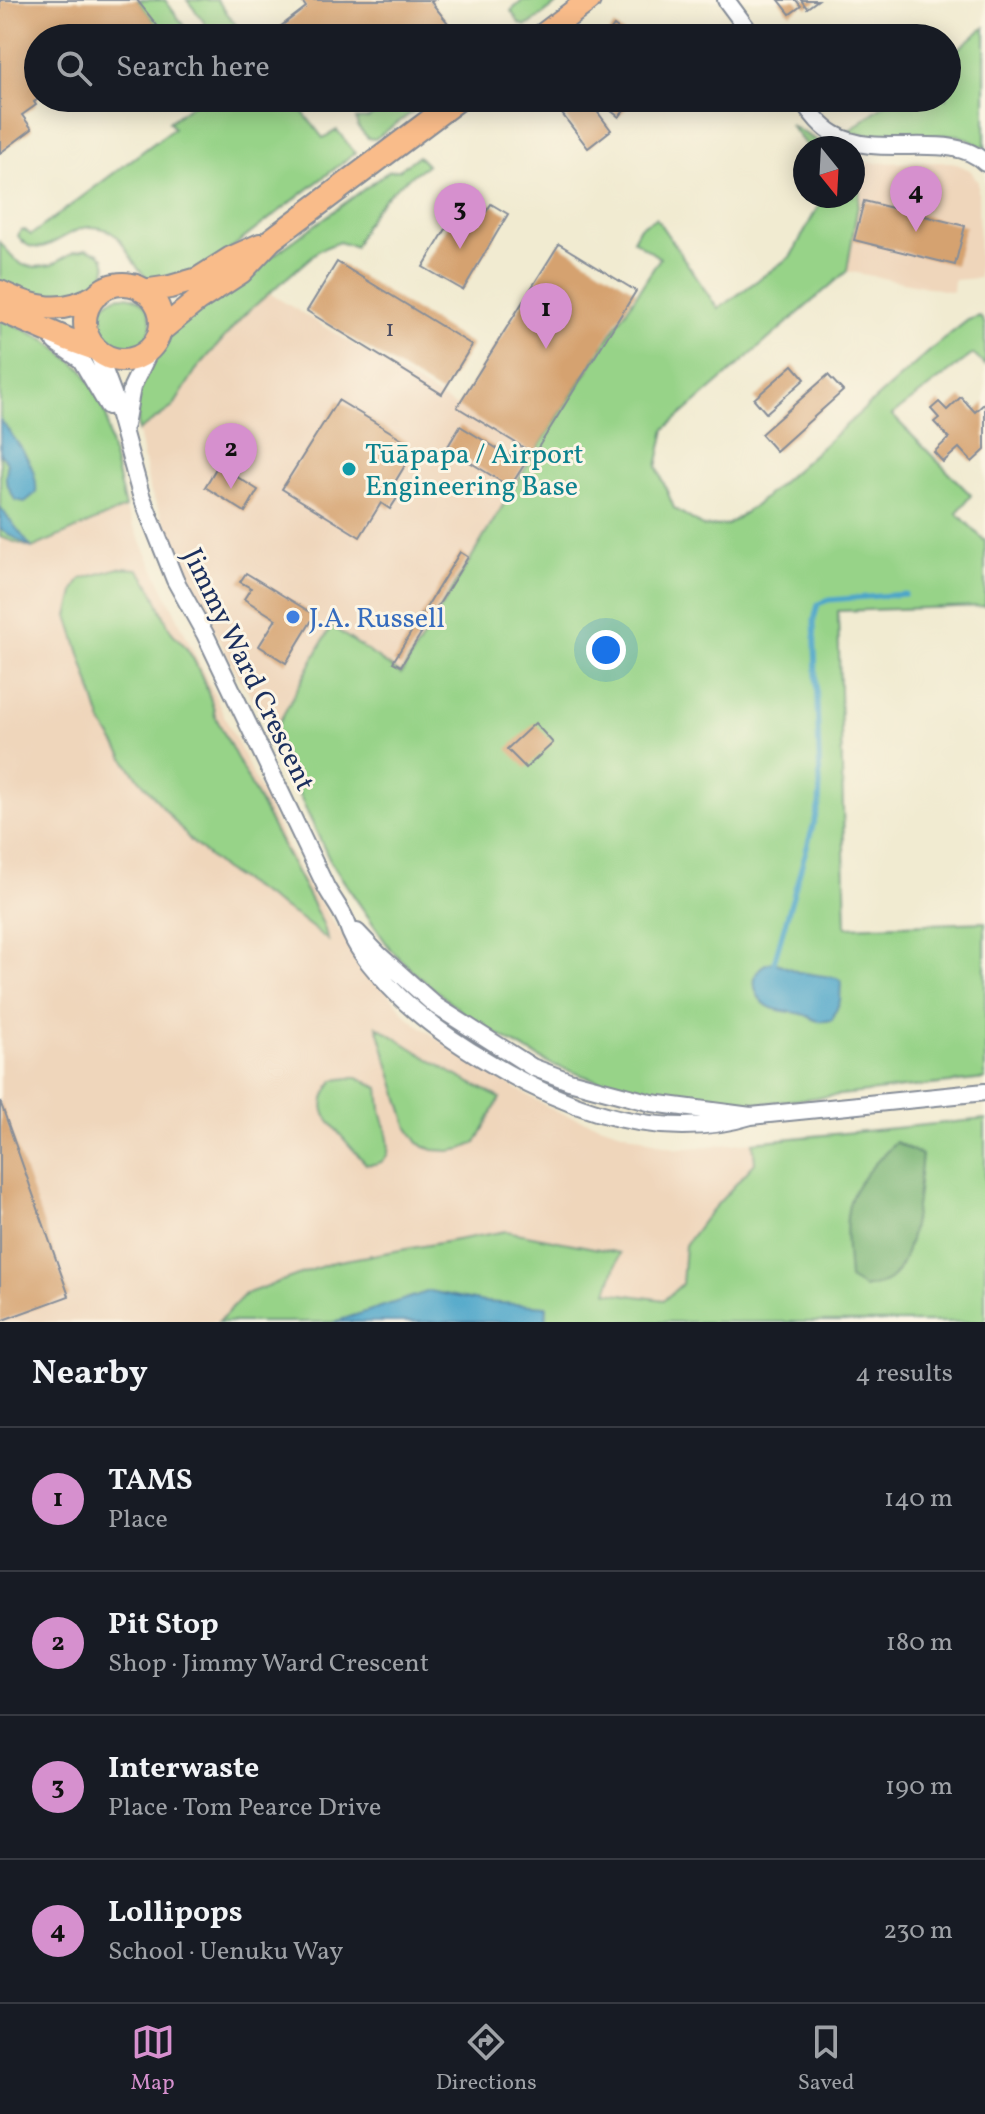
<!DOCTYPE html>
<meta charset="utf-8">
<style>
body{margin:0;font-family:Vollkorn,serif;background:#242831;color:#f1f3f6}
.compass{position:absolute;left:793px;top:136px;width:72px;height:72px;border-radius:50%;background:#171b24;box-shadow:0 4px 20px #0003;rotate:162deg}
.you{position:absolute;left:606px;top:650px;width:28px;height:28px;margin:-20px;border:6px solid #fff;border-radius:50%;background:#1a73e8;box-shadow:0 0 0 12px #1a73e833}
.badge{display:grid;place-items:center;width:52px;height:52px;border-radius:50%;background:#d690ce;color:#111;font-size:26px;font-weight:700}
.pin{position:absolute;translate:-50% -66px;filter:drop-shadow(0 2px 4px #0008)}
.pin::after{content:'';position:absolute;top:42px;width:28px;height:24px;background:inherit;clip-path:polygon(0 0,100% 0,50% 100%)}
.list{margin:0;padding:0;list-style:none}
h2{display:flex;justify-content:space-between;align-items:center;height:104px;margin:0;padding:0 32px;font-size:34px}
h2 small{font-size:26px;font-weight:400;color:#9ea1a6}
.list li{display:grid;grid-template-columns:52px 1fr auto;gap:24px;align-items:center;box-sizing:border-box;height:144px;padding:0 32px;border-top:2px solid #363941}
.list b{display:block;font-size:30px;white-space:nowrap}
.list p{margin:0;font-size:26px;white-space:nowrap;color:#9ea1a6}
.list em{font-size:26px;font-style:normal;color:#9ea1a6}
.icon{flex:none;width:44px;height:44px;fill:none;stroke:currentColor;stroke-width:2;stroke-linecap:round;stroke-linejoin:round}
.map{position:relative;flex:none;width:985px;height:1322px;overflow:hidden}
.search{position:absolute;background:#171b24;box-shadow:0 4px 20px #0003;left:24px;right:24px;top:24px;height:88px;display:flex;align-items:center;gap:20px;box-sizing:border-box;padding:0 28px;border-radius:44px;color:#9ea1a6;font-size:30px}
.sheet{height:680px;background:#171b24}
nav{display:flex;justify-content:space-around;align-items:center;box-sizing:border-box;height:112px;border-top:2px solid #363941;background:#171b24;font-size:22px;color:#9ea1a6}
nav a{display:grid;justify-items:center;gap:4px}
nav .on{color:#d690ce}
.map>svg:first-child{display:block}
</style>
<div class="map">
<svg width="985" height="1322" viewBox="0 0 985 1322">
<rect width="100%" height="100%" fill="#fcf5e5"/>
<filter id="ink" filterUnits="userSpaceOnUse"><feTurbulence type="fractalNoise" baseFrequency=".0125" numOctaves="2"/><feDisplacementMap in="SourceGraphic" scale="16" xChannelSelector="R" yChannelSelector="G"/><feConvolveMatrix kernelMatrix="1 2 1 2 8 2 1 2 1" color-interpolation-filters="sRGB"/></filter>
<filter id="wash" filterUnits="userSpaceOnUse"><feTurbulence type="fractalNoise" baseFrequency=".006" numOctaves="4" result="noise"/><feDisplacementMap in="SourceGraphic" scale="32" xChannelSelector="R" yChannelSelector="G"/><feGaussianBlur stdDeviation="1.8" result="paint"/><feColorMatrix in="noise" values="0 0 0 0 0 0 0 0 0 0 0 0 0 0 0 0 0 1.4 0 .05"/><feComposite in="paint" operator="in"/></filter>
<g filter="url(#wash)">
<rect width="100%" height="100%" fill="#f1ebd1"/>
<path fill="#efd6bb" d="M 952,162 L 970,170 L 978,181 L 979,278 L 954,280 L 953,292 L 847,271 L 860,192 L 855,163 Z
M 269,293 L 534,454 L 401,675 L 331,626 L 274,732 L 237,674 L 198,599 L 149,488 L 138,431 L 173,407 L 196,370 L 244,315 Z
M 125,508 L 300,874 L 350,946 L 410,1019 L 472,1063 L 557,1112 L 677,1149 L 753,1142 L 755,1163 L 685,1245 L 682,1284 L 664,1300 L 607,1292 L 619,1253 L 506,1231 L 334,1262 L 245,1294 L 218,1322 L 0,1322 L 0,537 L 33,548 Z"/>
<path fill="#97d388" stroke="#598173" stroke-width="2" fill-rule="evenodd" d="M 137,0 L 165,0 L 193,38 L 175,38 L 165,25 L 159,28 Z
M 187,0 L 217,0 L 246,38 L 212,38 L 204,22 Z
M 523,0 L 562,0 L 530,24 L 525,26 L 519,23 L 511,11 Z
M 985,27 L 985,148 L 958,135 L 883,136 L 846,133 L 893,98 L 947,98 L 947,58 Z
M 201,98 L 292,98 L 323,138 L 337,130 L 355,153 L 204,269 L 151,280 C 126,266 129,228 92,227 C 65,226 40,267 18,236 L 21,230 L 25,230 L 31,235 L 174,128 L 169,122 Z
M 396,98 L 432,98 L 375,139 L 368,138 L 358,127 L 356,119 L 368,118 Z
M 790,125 L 829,148 L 808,148 Z
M 418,156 L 427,165 C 393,186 369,209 355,247 L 339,242 L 319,250 L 244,315 L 196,370 L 173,407 L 138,431 L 137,395 L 151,362 L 171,330 L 389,171 L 399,170 Z
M 853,162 L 855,163 L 860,192 L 847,271 L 665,429 L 657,467 L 674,508 L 704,527 L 727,525 L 756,505 L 940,342 L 968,320 L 980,316 L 985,325 L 985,365 L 973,354 L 892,415 L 971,495 L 957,513 L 985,541 L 985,606 L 838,611 L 846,927 L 985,922 L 985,1079 L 731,1107 L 629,1092 L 551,1064 L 473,1021 L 416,974 L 391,950 L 330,861 L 296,788 L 274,732 L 331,626 L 401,674 L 534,454 L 660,258 L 633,240 L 640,227 L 656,218 L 718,309 L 791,256 L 824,196 L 853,196 Z
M 0,242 L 11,256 L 23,265 L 36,267 L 51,265 L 74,252 L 86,249 L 99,253 L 104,258 L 106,267 L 104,278 L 93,291 L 50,302 L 0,284 Z
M97 323a27 27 0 1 1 54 0a27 27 0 1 1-54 0Z
M 0,318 L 46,340 L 83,370 L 96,392 L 107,417 L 109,438 L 125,508 L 32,548 L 0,537 Z
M 119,568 L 138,569 C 154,587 160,610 171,631 C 175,637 180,640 184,645 C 196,659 212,698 215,716 L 323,924 L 328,940 L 301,919 L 223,869 L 191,841 L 131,769 L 102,723 L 68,616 L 75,589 L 81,579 Z
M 377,1026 L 453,1074 L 500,1098 L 476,1143 L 462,1149 L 450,1151 L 433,1150 L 418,1143 L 408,1128 Z
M 357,1077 L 379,1088 C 380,1096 380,1106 382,1114 C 387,1132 400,1168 366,1164 C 357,1153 327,1123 324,1111 C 321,1100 327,1089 334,1080 Z
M 985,1119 L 985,1322 L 218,1322 L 245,1294 L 334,1262 L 506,1231 L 620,1253 L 607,1292 L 664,1300 L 682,1284 L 685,1245 L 705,1218 L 755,1163 L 753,1142 ZM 439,1293 L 483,1302 L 537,1306 L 483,1309 Z"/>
<path fill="#79b574" stroke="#4a7269" stroke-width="2" d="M 896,1142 L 922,1155 C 918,1186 915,1263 888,1281 C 882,1285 871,1286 864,1288 L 849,1279 C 848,1256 842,1218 852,1196 C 862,1175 880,1158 896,1142 Z"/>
<path fill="#4ca5c9" stroke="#346a94" stroke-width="2" d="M 0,419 C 15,440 39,466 36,493 L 25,502 L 15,500 C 13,495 7,486 6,480 C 5,467 12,465 0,454 Z
M 0,507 L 32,548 L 0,529 Z
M 774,962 L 798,972 L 837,978 L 841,981 L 840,1001 L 832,1020 C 827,1021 825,1022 819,1021 C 813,1020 808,1015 802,1014 C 791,1011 774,1012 765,1004 C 749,991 751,964 774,962 Z
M 430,1291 L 483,1302 L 547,1306 L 546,1322 L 334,1322 Z"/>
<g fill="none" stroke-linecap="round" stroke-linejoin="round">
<path stroke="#4ca5c9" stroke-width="5" d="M 774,962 L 819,805 L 820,784 L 814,620 L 818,604 L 829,600 L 905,594"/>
</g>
<g id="blocks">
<path fill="#d5a270" d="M 0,0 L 137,0 L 163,33 L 157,38 L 38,38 L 38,99 L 34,102 L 36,105 L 22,115 L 32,129 L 0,153 Z
M 301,0 L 434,0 L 431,2 L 448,23 L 429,38 L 289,38 L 280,27 L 306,7 Z
M 779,0 L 796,0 L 801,6 L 790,14 Z
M 801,0 L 818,0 L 807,8 Z
M 614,26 L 630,38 L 605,38 Z
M 550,98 L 587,98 L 611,130 L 588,148 Z
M 595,98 L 634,98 L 619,117 Z
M 464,199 L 486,212 L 491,204 L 508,214 L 463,290 L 423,267 Z
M 864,201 L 965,226 L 955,265 L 854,240 Z
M 559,244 L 636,291 L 534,454 L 457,407 Z
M 337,262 L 472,345 L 442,394 L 307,311 Z
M 793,365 L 805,379 L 766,413 L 754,399 Z
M 828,375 L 843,391 L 776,451 L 761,434 Z
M 961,397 L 975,412 L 985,403 L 985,450 L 972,462 L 959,448 L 943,462 L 934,452 L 949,438 L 934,422 L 939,418 L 931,409 L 939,402 L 947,410 Z
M 338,400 L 409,443 L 406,448 L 413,452 L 392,487 L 401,492 L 390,509 L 381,503 L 360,537 L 282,489 Z
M 460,426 L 524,465 L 510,487 L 447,448 Z
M 218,465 L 258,490 L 245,512 L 205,487 Z
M 460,552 L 468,557 L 401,666 L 393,662 Z
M 246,573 L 315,615 L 286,663 L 259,646 L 276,619 L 244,599 L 251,588 L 240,582 Z
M 535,723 L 553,743 L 526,768 L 507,749 Z
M 0,1101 L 69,1296 L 0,1321 Z"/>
</g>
</g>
<g filter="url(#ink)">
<use href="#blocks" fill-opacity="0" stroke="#868d98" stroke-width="2"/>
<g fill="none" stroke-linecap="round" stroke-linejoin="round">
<defs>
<path id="minor" d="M 726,0 L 754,38
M 800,98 C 810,111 820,126 834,134 C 877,161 953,129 985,163
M 55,342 L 81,360 L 108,406
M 96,349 L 113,394 L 141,495 L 175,580 L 205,634 L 326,887 C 332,898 340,908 345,919 C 348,924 349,931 352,936 C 360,954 375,970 388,985 C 418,1017 452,1041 490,1063 C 568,1110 660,1144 751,1116
M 125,425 L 132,387 L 151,348
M 357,932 L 379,955 L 436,1006 L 532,1067 L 569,1081 L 652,1103 L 751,1116 L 985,1092"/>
<path id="major" d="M 539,38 L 589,0
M85 322a38 38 0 1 1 76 0a38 38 0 1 1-76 0Z
M 143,291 L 170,287 L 198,279 L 231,258 L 260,245
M 0,292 C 35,309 62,315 97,295
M 0,310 L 67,339 L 95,349
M 160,331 L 198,300 L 241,272 L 271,240 L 460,98"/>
</defs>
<use href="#minor" stroke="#868d98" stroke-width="20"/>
<use href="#major" stroke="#868d98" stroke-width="26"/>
<use href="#minor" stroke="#fff" stroke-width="16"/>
<use href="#major" stroke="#f9bc8a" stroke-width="22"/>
</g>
</g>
<circle fill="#0f9aa8" stroke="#fcf5e5" stroke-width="3" cx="349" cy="469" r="8"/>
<circle fill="#3f7fe0" stroke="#fcf5e5" stroke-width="3" cx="293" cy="617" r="8"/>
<g text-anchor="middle" stroke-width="6" stroke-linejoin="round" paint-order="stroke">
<g font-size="24" fill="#4a4c62">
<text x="390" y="336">1</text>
</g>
<g font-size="28" fill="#0d838f" stroke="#fcf5e5" text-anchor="start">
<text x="365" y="463">Tūāpapa / Airport<tspan x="365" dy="32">Engineering Base</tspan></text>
</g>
<g font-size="28" fill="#366cbe" stroke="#fcf5e5" text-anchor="start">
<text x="309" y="627">J.A. Russell</text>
</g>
<g font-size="28" fill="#1b2f5e" stroke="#fcf5e5">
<text transform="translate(250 669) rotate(64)" y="10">Jimmy Ward Crescent</text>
</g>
</g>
</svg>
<svg class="compass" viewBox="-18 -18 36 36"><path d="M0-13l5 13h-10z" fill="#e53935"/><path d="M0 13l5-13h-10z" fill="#9ea1a6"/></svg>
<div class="you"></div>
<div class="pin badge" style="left:546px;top:349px">1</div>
<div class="pin badge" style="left:231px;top:489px">2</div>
<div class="pin badge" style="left:460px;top:249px">3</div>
<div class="pin badge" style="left:916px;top:232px">4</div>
<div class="search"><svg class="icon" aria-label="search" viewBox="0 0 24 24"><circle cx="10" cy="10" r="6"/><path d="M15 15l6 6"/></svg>Search here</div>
</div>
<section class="sheet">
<h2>Nearby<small>4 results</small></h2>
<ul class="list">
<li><span class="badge">1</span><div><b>TAMS</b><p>Place</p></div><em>140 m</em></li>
<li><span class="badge">2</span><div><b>Pit Stop</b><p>Shop · Jimmy Ward Crescent</p></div><em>180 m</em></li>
<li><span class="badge">3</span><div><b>Interwaste</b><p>Place · Tom Pearce Drive</p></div><em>190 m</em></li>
<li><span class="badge">4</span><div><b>Lollipops</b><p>School · Uenuku Way</p></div><em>230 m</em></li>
</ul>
</section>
<nav>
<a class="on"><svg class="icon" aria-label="map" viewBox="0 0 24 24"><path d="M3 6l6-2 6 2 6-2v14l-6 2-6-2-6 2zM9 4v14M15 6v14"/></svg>Map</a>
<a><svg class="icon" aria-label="directions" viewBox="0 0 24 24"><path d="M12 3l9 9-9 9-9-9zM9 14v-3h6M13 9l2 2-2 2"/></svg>Directions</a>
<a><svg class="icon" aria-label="saved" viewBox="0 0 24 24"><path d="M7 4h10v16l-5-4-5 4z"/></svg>Saved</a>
</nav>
